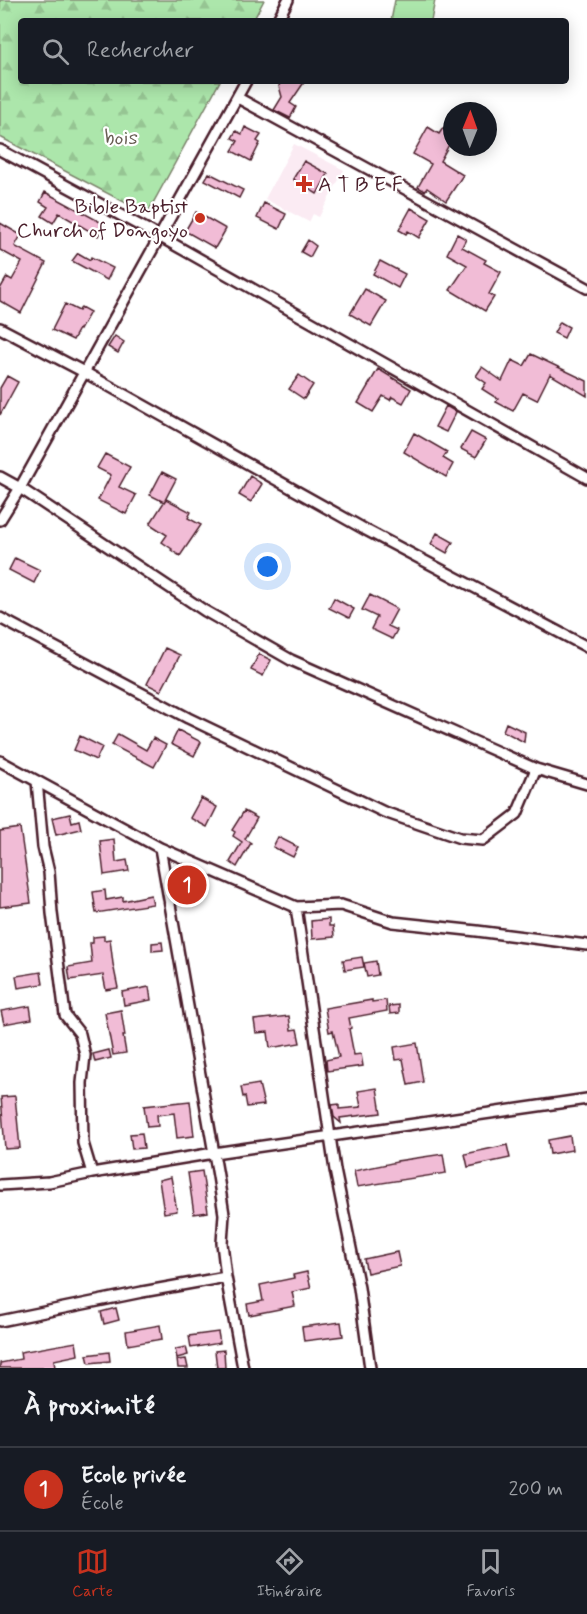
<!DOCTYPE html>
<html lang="fr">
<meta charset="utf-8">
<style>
body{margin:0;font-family:Mynerve,sans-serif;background:#20242c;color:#f1f3f6}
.compass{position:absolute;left:443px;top:102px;width:54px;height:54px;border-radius:50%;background:#171b24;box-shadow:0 3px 15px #0003;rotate:1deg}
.you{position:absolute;left:268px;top:567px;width:21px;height:21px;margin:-15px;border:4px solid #fff;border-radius:50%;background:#1a73e8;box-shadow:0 0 0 9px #1a73e833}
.badge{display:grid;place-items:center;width:39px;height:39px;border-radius:50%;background:#c8321e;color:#fff;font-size:20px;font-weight:700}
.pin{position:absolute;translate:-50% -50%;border:3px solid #fff;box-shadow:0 2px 6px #0006}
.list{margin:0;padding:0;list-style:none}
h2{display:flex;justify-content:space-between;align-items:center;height:78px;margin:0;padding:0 24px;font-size:26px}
h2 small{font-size:20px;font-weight:400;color:#9ea1a6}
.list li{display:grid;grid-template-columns:39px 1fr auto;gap:18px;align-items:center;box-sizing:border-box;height:84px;padding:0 24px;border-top:2px solid #363941}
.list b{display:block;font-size:22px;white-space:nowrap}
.list p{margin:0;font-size:20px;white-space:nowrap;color:#9ea1a6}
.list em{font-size:20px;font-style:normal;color:#9ea1a6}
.icon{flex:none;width:33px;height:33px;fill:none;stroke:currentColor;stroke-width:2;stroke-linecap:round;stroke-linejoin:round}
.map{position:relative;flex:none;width:587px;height:1368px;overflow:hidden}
.search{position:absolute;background:#171b24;box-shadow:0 3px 15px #0003;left:18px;right:18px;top:18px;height:66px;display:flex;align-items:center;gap:15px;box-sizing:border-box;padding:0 21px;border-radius:6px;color:#9ea1a6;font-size:22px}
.sheet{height:162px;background:#171b24}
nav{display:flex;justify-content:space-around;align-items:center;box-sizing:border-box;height:84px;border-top:2px solid #363941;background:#171b24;font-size:16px;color:#9ea1a6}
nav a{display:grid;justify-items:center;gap:3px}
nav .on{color:#c8321e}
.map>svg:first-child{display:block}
</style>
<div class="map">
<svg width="587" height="1368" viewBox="0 0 587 1368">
<defs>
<pattern id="forest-firs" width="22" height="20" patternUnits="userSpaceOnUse" patternTransform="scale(1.5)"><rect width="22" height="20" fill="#ace6ab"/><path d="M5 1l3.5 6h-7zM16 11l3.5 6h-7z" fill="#96c593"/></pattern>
</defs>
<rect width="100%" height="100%" fill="#fff"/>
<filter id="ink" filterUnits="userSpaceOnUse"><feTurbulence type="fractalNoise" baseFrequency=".0167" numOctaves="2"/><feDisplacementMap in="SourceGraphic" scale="12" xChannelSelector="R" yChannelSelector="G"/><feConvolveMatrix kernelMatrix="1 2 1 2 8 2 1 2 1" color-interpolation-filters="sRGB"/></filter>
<g filter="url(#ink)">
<path fill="#fbebf3" d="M 294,144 L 344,170 L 319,217 L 313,214 L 309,222 L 265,199 Z"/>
<path fill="url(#forest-firs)" stroke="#7b826b" stroke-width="1.5" d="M 0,0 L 264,0 L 253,21 L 21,21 L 21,81 L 220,81 L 147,214 L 0,137 Z"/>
<path fill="#ace6ab" stroke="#7b826b" stroke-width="1.5" d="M 395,0 L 435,0 L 431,21 L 391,21 Z"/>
<path fill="#f1bcd6" stroke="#4a1f2b" stroke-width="1.5" d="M 281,81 L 305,81 L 290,103 L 296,107 L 290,118 L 274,110 L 282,97 L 279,86 Z
M 245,127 L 261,135 L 257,141 L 260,143 L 251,161 L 232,151 L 238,141 L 232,138 L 236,131 L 242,134 Z
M 428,127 L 439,134 L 443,128 L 451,132 L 448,139 L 451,141 L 440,161 L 463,175 L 446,201 L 427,188 L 425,191 L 418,187 L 431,164 L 413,154 Z
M 304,161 L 328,174 L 317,194 L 293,179 Z
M 209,173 L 243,190 L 239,198 L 205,180 Z
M 45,192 L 104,224 L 98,236 L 59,213 L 53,223 L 42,216 L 48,207 L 40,202 Z
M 264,203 L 286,214 L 279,229 L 257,218 Z
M 411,208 L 430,219 L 419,238 L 408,231 L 406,234 L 399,230 Z
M 196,212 L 226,229 L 215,248 L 185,231 Z
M 0,223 L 21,235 L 15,246 L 16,247 L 46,263 L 21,313 L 0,301 L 0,289 L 7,277 L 12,280 L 22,262 L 0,250 Z
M 457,234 L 466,239 L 462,247 L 486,260 L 484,263 L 501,272 L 489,294 L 494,297 L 485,311 L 450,290 L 467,265 L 447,254 Z
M 308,240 L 316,246 L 310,257 L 301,252 Z
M 78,253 L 90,260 L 91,257 L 113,268 L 107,280 L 72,261 Z
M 380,261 L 405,274 L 398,288 L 373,274 Z
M 365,289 L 386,301 L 371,326 L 350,314 Z
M 65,304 L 79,311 L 81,307 L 90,312 L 80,330 L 79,329 L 73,340 L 52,330 Z
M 560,322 L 569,327 L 564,338 L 554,333 Z
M 115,336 L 124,342 L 118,353 L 108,347 Z
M 531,354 L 587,381 L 587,396 L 550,374 L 537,400 L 523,393 L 513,411 L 496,402 L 498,399 L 482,389 L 486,383 L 476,376 L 482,367 L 502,381 L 512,360 L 524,366 Z
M 378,369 L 411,389 L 403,403 L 392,397 L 390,400 L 383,396 L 373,412 L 358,403 Z
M 299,375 L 313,385 L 304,399 L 289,389 Z
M 7,376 L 18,382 L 0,415 L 0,388 Z
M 446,406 L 456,412 L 446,432 L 435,427 Z
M 471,432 L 486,440 L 476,457 L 461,449 Z
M 414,433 L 447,452 L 443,458 L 453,464 L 446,477 L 404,452 Z
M 105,454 L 130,467 L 119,487 L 136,495 L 126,514 L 98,500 L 111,475 L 97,468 Z
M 162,472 L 176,479 L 164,502 L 150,495 Z
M 250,476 L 262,484 L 251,502 L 239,495 Z
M 166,499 L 191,512 L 188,518 L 201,525 L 180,556 L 171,550 L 172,549 L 162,542 L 167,535 L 150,524 Z
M 437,533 L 453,542 L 447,553 L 431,544 Z
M 15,558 L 40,570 L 34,583 L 9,570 Z
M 370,595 L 397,609 L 388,626 L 397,630 L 392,639 L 371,629 L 377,617 L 362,610 Z
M 334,598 L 354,609 L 349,618 L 329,608 Z
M 165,648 L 180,655 L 161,691 L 147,684 Z
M 259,654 L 271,660 L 263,676 L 251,670 Z
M 506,723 L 525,732 L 524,742 L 503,731 Z
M 178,730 L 201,742 L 194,756 L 171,744 Z
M 118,734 L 146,750 L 153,738 L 166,745 L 154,767 L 112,745 Z
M 80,736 L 102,747 L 96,760 L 74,750 Z
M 201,798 L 217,807 L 207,827 L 190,818 Z
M 244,811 L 257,818 L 245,839 L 251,843 L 237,867 L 230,862 L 242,842 L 233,836 L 235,832 L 232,830 Z
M 70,814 L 72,822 L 79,820 L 81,829 L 56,835 L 52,818 Z
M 20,828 L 31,903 L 0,907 L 0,831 Z
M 278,837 L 298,847 L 293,857 L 273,847 Z
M 114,839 L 116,862 L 127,860 L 129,871 L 104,875 L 100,841 Z
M 105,890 L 106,900 L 123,897 L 123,901 L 151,895 L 153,904 L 96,913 L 93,892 Z
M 329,919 L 329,926 L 333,926 L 334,937 L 312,939 L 311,921 Z
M 104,936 L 104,940 L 110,939 L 113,964 L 118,988 L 106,990 L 103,975 L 70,980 L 68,967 L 92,963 L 90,943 L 93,943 L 93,937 Z
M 162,942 L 163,950 L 152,951 L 152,943 Z
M 362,957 L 364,967 L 345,970 L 343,960 Z
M 376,961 L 378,975 L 367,977 L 364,963 Z
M 41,972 L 43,984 L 18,988 L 16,976 Z
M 149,987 L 151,1000 L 124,1005 L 122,992 Z
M 372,1000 L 372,1002 L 386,1000 L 387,1011 L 349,1018 L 351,1028 L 349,1029 L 354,1055 L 361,1054 L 363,1066 L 327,1071 L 326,1060 L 339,1057 L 333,1031 L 329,1032 L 325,1008 Z
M 399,1005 L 399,1013 L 390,1014 L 389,1006 Z
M 30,1006 L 32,1019 L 4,1024 L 1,1011 Z
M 121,1010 L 125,1036 L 123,1036 L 126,1053 L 113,1055 L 105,1013 Z
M 289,1016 L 291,1030 L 297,1029 L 300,1043 L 270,1048 L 268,1032 L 256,1033 L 254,1020 Z
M 417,1043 L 423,1082 L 408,1085 L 403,1059 L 396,1060 L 394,1047 Z
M 109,1050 L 111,1058 L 95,1062 L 93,1054 Z
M 259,1084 L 264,1105 L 247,1107 L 245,1096 L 243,1097 L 241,1087 Z
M 377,1088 L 381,1113 L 340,1118 L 341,1123 L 334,1117 L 332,1105 L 339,1104 L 339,1109 L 361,1107 L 358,1091 Z
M 15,1096 L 20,1148 L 5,1149 L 1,1097 Z
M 190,1101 L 194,1136 L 177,1138 L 174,1113 L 157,1115 L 158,1126 L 147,1127 L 144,1106 Z
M 142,1133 L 144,1148 L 132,1149 L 130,1134 Z
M 570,1136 L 572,1150 L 550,1154 L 548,1140 Z
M 507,1145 L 510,1158 L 468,1167 L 465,1154 Z
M 443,1154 L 446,1173 L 357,1187 L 354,1171 L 397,1162 L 397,1161 Z
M 202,1171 L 208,1212 L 194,1214 L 188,1173 Z
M 171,1177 L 177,1211 L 164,1213 L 159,1180 Z
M 397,1252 L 400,1266 L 367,1273 L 364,1259 Z
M 307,1272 L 311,1288 L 292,1292 L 295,1306 L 249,1315 L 247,1304 L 263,1301 L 260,1285 L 294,1278 L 293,1275 Z
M 116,1308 L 119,1320 L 104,1324 L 101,1312 Z
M 341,1322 L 343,1336 L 304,1341 L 302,1327 Z
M 160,1325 L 162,1339 L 128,1345 L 126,1331 Z
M 218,1332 L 220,1343 L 191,1348 L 189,1336 Z
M 76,1342 L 78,1355 L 54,1360 L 55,1368 L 0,1368 L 0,1363 L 21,1359 L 20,1352 Z
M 186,1347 L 188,1355 L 177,1358 L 175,1349 Z
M 224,1350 L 225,1368 L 217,1368 L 215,1351 Z
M 109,1352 L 110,1361 L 89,1363 L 87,1355 Z
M 186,1359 L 188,1368 L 178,1368 L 177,1360 Z"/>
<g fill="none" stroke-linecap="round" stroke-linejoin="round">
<defs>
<path id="street" d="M 277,21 L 288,0
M 238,98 L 587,288
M 0,150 L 159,236 L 587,478
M 0,328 L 84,372 L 366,530 L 587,647
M 0,477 L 20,488 L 205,611 L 291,660 L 536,769 L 587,784
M 0,520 L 20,488 L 246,81
M 0,618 L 188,718 L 384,812 L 460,838 L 483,840 L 517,814 L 536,769
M 0,761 L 160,848 L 218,1176 L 224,1214 L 222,1243 L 226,1277 L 243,1368
M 37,781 L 43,847 L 49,872 L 52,913 L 65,1015 L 80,1034 L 85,1055 L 82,1083 L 83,1143 L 92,1173
M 160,848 L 296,907 L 341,905 L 393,922 L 477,931 L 587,945
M 296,907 L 335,1170 L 359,1288 L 370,1368
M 0,1185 L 49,1182 L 92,1173 L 214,1153 L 587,1099
M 0,1321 L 142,1292 L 226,1277"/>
</defs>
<use href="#street" stroke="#4a1f2b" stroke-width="14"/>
<use href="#street" stroke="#fff" stroke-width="9"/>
</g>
</g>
<g fill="#c8321e" stroke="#fff" stroke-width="2">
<path d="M301 175h6v6h6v6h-6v6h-6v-6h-6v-6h6z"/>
<circle cx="200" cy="218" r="6"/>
</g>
<g text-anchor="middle" stroke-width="4.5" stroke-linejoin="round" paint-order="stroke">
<g font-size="21" fill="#675b51" stroke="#fff">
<text x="121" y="144">bois</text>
</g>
<g font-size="21" fill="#4a1f2b" stroke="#fff" text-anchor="start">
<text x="318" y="191">A T B E F</text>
<text x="188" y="213" text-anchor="end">Bible Baptist<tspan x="188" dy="24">Church of Dongoyo</tspan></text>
</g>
</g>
</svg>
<svg class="compass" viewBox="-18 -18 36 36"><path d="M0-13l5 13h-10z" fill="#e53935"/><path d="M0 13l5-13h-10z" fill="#9ea1a6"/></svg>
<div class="you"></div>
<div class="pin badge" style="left:187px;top:885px">1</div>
<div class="search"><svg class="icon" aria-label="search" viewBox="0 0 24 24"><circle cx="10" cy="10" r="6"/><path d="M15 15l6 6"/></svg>Rechercher</div>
</div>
<section class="sheet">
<h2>À proximité<small></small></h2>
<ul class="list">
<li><span class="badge">1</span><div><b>Ecole privée</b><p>École</p></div><em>200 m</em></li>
</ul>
</section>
<nav>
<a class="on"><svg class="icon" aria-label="map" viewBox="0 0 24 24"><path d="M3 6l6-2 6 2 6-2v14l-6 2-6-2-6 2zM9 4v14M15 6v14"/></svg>Carte</a>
<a><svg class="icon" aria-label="directions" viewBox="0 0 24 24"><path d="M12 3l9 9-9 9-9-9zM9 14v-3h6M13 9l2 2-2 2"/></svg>Itinéraire</a>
<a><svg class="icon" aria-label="saved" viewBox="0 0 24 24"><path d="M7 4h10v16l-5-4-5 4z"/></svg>Favoris</a>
</nav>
